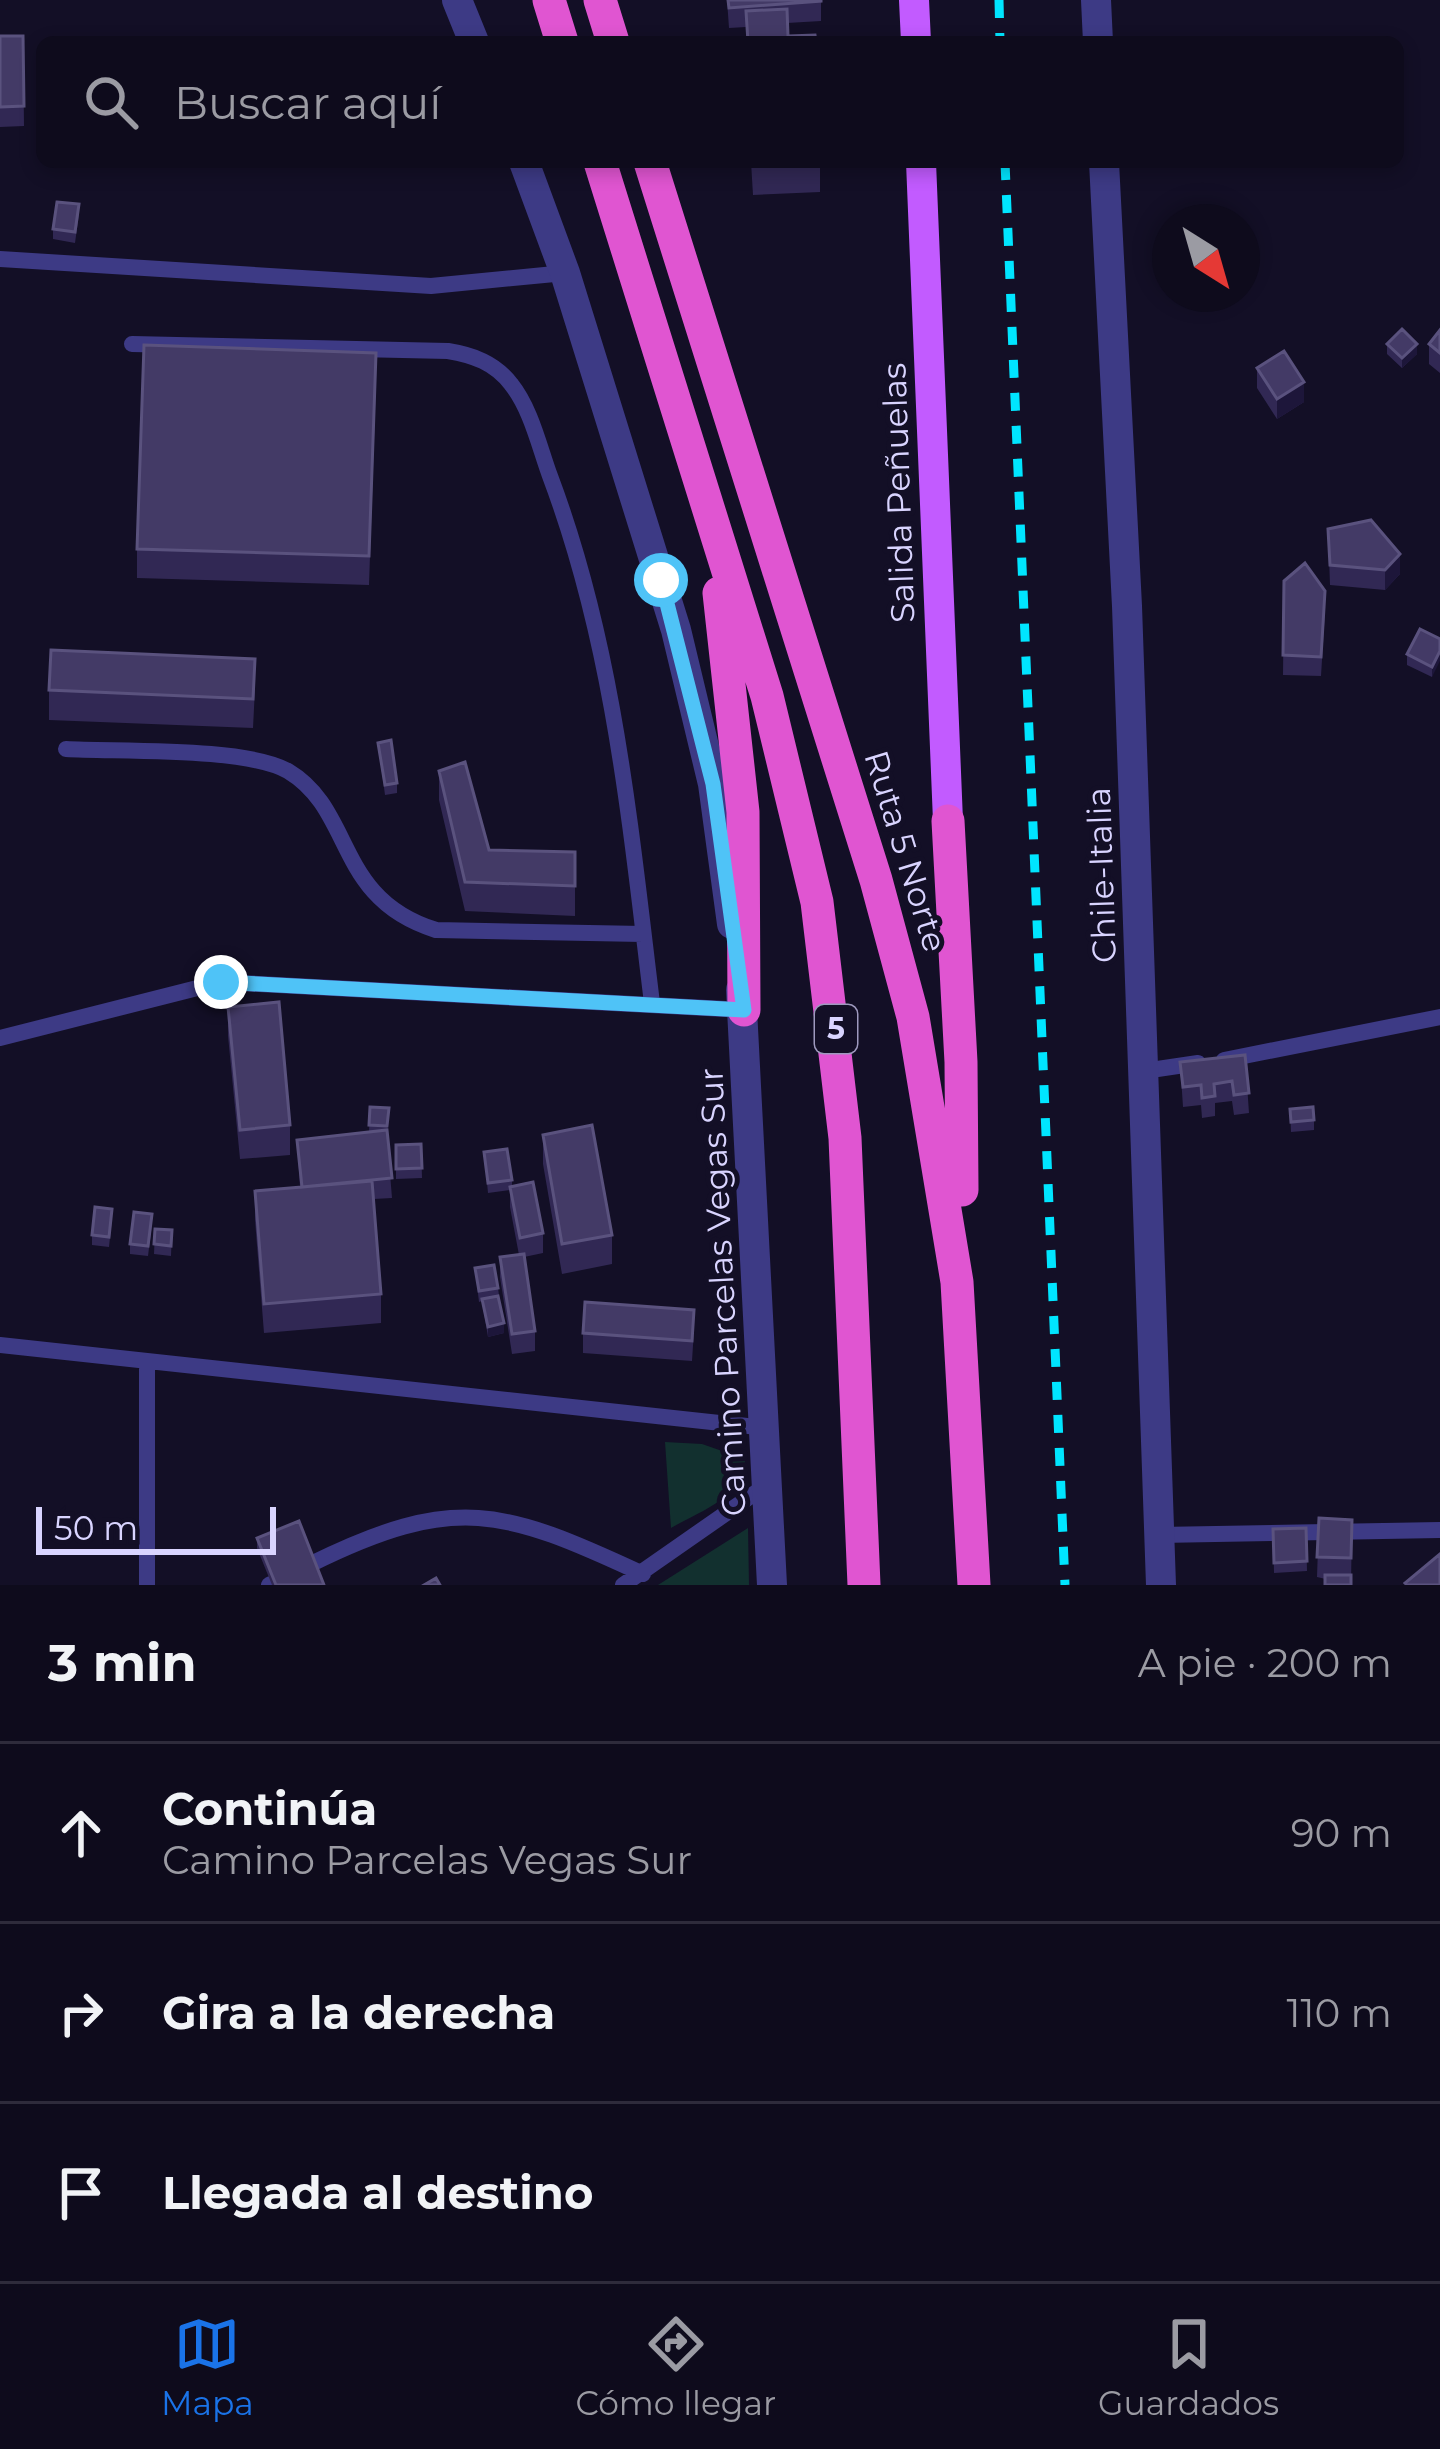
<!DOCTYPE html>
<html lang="es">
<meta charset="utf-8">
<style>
body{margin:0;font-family:Montserrat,sans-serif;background:#1c1929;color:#f1f3f6}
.compass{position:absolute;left:1152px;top:204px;width:108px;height:108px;border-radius:50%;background:#0e0b1c;box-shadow:0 6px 18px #0003;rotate:143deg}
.scale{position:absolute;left:36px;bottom:30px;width:240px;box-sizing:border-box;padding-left:12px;border:6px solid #d9d4ff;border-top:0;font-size:33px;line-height:42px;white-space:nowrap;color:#d9d4ff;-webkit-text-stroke:9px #130f26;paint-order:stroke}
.stop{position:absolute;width:36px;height:36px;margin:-27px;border:9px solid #4fc3f7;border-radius:50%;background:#fff}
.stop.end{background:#4fc3f7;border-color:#fff;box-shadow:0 3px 12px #0008}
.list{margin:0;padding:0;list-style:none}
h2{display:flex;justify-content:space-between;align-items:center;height:156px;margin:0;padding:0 48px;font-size:51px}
h2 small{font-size:39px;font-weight:400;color:#9b9ba3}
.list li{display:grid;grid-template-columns:78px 1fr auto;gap:36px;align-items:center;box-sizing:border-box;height:180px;padding:0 48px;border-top:3px solid #2e2b3b}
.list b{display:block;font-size:45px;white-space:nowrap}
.list p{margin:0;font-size:39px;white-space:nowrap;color:#9b9ba3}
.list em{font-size:39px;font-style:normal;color:#9b9ba3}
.icon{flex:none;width:66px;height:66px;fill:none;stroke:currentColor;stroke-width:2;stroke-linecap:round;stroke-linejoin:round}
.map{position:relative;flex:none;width:1440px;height:1585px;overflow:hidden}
.search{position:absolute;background:#0e0b1c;box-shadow:0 6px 18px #0003;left:36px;right:36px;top:36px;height:132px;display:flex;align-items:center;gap:30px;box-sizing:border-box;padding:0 42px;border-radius:18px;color:#9b9ba3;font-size:45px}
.sheet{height:696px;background:#0e0b1c}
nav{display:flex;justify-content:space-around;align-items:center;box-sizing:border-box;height:168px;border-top:3px solid #2e2b3b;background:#0e0b1c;font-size:33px;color:#9b9ba3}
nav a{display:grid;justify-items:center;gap:6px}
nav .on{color:#1a73e8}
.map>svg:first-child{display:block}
</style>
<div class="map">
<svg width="1440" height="1585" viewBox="0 0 1440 1585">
<rect width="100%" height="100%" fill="#130f26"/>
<path fill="#12302f" d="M 665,1442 L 702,1444 L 745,1459 C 745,1497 700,1511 671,1528 Z
M 748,1528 L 749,1585 L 658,1585 L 737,1535 Z"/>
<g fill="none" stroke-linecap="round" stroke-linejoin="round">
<path stroke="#3d3a85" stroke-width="16" d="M 0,259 L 431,286 L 565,273
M 132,344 L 448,351 C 473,355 495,363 511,384 C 531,409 539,446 550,476 C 614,646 630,824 652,1003
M 66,749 C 119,752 246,747 288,771 C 355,811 334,898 436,930 L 643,934
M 0,1038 L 221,982 L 744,1010
M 1224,1060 L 1440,1017
M 1144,1071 L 1198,1063
M 0,1345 L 767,1428
M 1159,1535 L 1440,1530
M 311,1564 C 455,1493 503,1509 643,1574
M 147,1585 L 147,1363
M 269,1585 L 271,1584
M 623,1585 L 768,1484"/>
<path stroke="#3d3a85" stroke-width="30" d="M 1096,0 L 1098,42
M 1104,162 L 1127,606 L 1161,1585"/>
<path stroke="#3d3a85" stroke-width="30" d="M 457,0 L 474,42
M 524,162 L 565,273 L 676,630 L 713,784 L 732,924
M 741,990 L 772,1585"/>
<path stroke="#c25bff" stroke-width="30" d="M 914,0 L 916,42
M 921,162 L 948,821"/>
<path stroke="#e055d1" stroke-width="33" d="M 549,0 L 562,42
M 600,0 L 613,42
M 600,162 L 767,696 L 817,902 L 845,1138 L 864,1585
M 650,162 L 876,880 L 913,1017 L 957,1282 L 974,1585
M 719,593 L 743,812 L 744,1010
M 948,821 L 961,1062 L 962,1190"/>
<path stroke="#00e5ff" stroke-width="9" stroke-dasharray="18 15" stroke-linecap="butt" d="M 999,0 L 1000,42
M 1005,162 L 1065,1585"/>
</g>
<path fill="#312854" d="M 727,0 L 821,0 L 821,21 L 787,23 L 788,36 L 816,42 L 746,42 L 746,27 L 729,28 Z
M 0,36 L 23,36 L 24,126 L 0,127 Z
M 751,162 L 820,162 L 820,192 L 753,195 Z
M 79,214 L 75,243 L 53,239 L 53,229 Z
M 1440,330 L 1440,373 L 1429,364 L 1429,344 Z
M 1387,344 L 1417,354 L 1402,368 L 1387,354 Z
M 1257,368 L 1304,402 L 1277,419 L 1257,388 Z
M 376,382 L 369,585 L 137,578 L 137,549 Z
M 1328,529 L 1400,574 L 1385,590 L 1330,585 Z
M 1284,581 L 1325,611 L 1321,676 L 1283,675 Z
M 1440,639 L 1432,677 L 1407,665 L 1407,654 Z
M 255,688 L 253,728 L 49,720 L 49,690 Z
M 378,743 L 397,783 L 397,793 L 385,795 Z
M 439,771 L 489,850 L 575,886 L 575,916 L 465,911 L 439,800 Z
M 228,1007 L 290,1125 L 290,1155 L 240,1159 L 228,1036 Z
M 1245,1055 L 1249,1113 L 1234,1115 L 1232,1101 L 1215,1103 L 1215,1116 L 1202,1118 L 1201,1105 L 1183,1107 L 1180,1062 Z
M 370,1107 L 389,1108 L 387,1136 L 392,1198 L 374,1199 L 381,1294 L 381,1323 L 264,1333 L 255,1220 L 255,1191 L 300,1187 L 297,1140 L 369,1132 Z
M 1290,1109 L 1314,1120 L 1314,1130 L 1291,1132 Z
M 543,1135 L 612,1235 L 612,1264 L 562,1274 L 543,1164 Z
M 421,1144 L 422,1178 L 396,1179 L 396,1145 Z
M 484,1152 L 512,1180 L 512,1186 L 543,1233 L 543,1253 L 524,1257 L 535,1331 L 535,1351 L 512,1354 L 500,1277 L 500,1257 L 519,1255 L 510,1207 L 510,1190 L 488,1193 Z
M 112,1219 L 109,1247 L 92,1245 L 92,1235 Z
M 152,1224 L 148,1256 L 130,1254 L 130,1244 Z
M 155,1229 L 172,1230 L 171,1256 L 154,1254 Z
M 475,1268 L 498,1288 L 504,1333 L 488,1337 L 482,1301 L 479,1302 Z
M 694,1330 L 692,1361 L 583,1353 L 583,1333 Z
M 1319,1518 L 1352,1520 L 1351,1585 L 1317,1577 Z
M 1306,1528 L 1307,1571 L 1274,1573 L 1273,1529 Z
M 257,1538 L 324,1585 L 272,1585 L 257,1548 Z"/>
<path fill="#1d163a" d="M 1417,344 L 1417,354 L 1402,368 L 1402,358 Z
M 1304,382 L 1304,402 L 1277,419 L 1277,399 Z
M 1400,554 L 1400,574 L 1385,590 L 1385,570 Z
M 1440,651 L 1440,661 L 1432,677 L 1432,667 Z
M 504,1323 L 504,1333 L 488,1337 L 488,1327 Z"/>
<path fill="#433a66" stroke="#5a527e" stroke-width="3" d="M 728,0 L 821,0 L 821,1 L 729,8 Z
M 787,9 L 788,36 L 815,35 L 816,42 L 748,42 L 746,11 Z
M 0,36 L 23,36 L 24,106 L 0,107 Z
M 752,162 L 820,162 L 820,163 L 753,166 Z
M 57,202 L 79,204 L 75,232 L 53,229 Z
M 1402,329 L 1417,344 L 1402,358 L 1387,344 Z
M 1440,330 L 1440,353 L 1429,344 Z
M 144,345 L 376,353 L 369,556 L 137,549 Z
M 1284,351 L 1304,382 L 1277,399 L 1257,368 Z
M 1371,520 L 1400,554 L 1385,570 L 1330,565 L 1328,529 Z
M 1305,563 L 1325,591 L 1321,657 L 1283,655 L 1284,581 Z
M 1420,629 L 1440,639 L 1440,651 L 1432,667 L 1407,654 Z
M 51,650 L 255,659 L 253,699 L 49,690 Z
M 391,740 L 397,783 L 385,785 L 378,743 Z
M 465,762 L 489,850 L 575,852 L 575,886 L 465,882 L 439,771 Z
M 279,1002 L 290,1125 L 240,1130 L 228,1007 Z
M 1245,1055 L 1249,1093 L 1234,1095 L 1232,1081 L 1214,1084 L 1215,1096 L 1202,1098 L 1201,1085 L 1183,1087 L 1180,1062 Z
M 370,1107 L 389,1108 L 387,1126 L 369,1125 Z
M 1313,1107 L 1314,1120 L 1291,1122 L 1290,1109 Z
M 592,1125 L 612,1235 L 562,1244 L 543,1135 Z
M 387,1130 L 392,1178 L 302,1187 L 297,1140 Z
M 421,1144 L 422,1168 L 396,1169 L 396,1145 Z
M 507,1149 L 512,1180 L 488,1183 L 484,1152 Z
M 372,1181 L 381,1294 L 264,1304 L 255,1191 Z
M 533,1182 L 543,1233 L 520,1238 L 510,1187 Z
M 95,1207 L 112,1209 L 109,1237 L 92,1235 Z
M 134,1212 L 152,1214 L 148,1246 L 130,1244 Z
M 155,1229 L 172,1230 L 171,1246 L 154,1244 Z
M 524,1254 L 535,1331 L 512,1334 L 500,1257 Z
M 494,1265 L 498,1288 L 479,1291 L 475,1268 Z
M 498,1296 L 504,1323 L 488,1327 L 482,1299 Z
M 585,1302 L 694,1310 L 692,1341 L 583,1333 Z
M 1319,1518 L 1352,1520 L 1351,1558 L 1317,1557 Z
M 299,1521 L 324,1585 L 276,1585 L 257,1538 Z
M 1306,1528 L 1307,1561 L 1274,1563 L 1273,1529 Z
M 1440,1554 L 1440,1585 L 1407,1585 L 1405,1583 Z
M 1325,1575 L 1351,1575 L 1351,1585 L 1325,1585 Z
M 436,1578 L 440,1585 L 424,1585 Z"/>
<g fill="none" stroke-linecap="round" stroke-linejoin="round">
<path stroke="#4fc3f7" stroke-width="15" d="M 221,982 L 744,1010 L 713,784 L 661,580"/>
</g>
<g text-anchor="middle" stroke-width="10" stroke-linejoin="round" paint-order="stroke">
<rect fill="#130f26" stroke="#9e99be" stroke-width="3" x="815" y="1005" width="42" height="48" rx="9"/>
<g font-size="30" font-weight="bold" fill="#d9d4ff">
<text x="836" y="1039">5</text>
</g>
<g font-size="33" fill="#d9d4ff" stroke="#130f26">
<text transform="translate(898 493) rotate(-92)" y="12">Salida Peñuelas</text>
<text transform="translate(906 851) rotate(73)" y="12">Ruta 5 Norte</text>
<text transform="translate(1101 875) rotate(-92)" y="12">Chile-Italia</text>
<text transform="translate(722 1292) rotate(-93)" y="12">Camino Parcelas Vegas Sur</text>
</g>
</g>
</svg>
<svg class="compass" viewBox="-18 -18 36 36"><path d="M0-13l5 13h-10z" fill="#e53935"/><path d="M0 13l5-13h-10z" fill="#9b9ba3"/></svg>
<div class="scale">50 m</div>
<div class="stop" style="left:661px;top:580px"></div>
<div class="stop end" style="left:221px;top:982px"></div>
<div class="search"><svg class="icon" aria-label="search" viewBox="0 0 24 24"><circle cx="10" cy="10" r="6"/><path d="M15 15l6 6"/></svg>Buscar aquí</div>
</div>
<section class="sheet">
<h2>3 min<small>A pie · 200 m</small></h2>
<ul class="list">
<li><svg class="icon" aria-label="ahead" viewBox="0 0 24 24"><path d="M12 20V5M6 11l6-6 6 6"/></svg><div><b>Continúa</b><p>Camino Parcelas Vegas Sur</p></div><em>90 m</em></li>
<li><svg class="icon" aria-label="right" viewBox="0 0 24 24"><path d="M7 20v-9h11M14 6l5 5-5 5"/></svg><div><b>Gira a la derecha</b></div><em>110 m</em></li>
<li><svg class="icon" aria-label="arrive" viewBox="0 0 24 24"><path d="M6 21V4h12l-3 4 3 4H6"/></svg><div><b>Llegada al destino</b></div></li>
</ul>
</section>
<nav>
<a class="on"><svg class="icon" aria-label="map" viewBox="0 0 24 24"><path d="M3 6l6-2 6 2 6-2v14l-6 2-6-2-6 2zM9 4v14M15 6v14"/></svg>Mapa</a>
<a><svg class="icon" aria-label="directions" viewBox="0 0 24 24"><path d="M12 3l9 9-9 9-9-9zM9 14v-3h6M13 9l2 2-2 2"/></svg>Cómo llegar</a>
<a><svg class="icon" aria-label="saved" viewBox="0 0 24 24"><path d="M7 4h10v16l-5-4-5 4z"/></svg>Guardados</a>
</nav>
